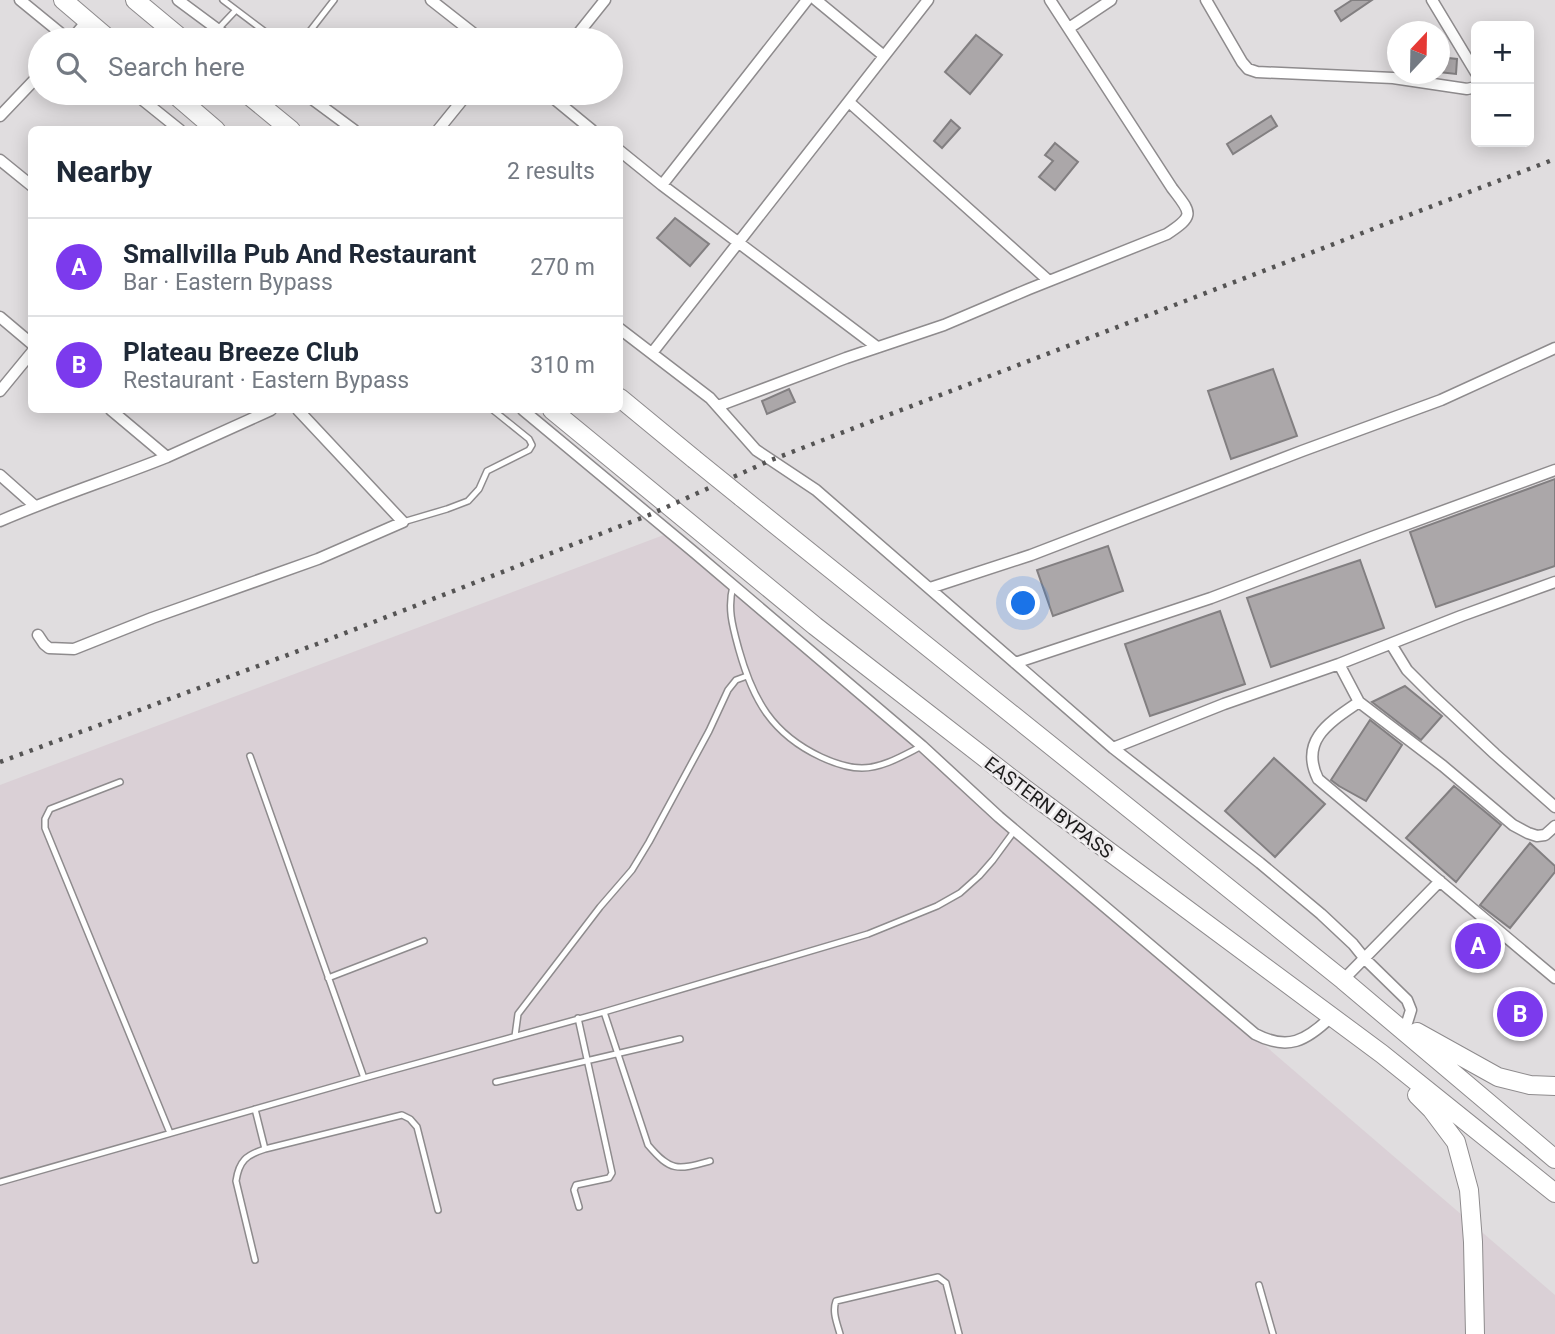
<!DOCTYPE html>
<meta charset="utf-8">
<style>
body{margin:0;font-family:Roboto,sans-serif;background:#f6f6f7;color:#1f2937}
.controls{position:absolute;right:21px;top:21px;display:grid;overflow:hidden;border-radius:10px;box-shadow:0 4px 18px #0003}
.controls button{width:63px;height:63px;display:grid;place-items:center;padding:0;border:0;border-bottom:2px solid #e0e1e3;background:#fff;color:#1f2937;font:35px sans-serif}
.compass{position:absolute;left:1387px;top:21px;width:63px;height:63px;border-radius:50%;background:#fff;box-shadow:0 4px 18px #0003;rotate:22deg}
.you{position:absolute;left:1024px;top:604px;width:24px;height:24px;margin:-18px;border:5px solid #fff;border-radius:50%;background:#1a73e8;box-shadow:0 0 0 10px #1a73e833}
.badge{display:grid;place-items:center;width:46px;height:46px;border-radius:50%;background:#7c3aed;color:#fff;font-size:23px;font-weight:700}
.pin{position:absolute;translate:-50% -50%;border:4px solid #fff;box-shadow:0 2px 7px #0006}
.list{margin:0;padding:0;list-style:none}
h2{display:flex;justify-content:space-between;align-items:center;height:91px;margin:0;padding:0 28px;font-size:30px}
h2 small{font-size:23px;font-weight:400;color:#747a83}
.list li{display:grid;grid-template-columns:46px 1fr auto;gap:21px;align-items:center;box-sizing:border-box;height:98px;padding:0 28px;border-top:2px solid #e0e1e3}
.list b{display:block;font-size:26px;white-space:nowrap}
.list p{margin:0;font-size:23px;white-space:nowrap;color:#747a83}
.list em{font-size:23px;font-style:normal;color:#747a83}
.icon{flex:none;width:38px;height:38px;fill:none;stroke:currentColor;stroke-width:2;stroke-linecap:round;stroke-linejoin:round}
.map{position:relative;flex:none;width:1555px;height:1334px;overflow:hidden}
.search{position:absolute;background:#fff;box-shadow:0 4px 18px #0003;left:28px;top:28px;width:595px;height:77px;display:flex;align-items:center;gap:18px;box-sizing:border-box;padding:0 24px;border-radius:38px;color:#747a83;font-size:26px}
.panel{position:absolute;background:#fff;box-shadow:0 4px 18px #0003;left:28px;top:126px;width:595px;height:287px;border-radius:10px}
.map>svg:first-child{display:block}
</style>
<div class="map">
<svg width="1555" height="1334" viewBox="0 0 1555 1334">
<rect width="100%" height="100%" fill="#e0dddf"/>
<path fill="#dad0d6" d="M 669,533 L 1555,1295 L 1555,1334 L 0,1334 L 0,785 Z"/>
<path fill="#aba7a9" stroke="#827f81" stroke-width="2" d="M 1352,0 L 1372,0 L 1341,21 L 1335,11 Z
M 976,35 L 1002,55 L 970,94 L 945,72 Z
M 1439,57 L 1457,59 L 1456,74 L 1439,72 Z
M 1271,116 L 1277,126 L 1233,154 L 1227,144 Z
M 951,120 L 960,128 L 942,148 L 934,141 Z
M 1055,143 L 1078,162 L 1055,190 L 1039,177 L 1053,161 L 1045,155 Z
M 675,218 L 709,244 L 690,266 L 657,238 Z
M 1273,369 L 1297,436 L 1231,459 L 1208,391 Z
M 789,389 L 795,402 L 767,414 L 762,401 Z
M 1555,479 L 1555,566 L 1436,607 L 1410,532 Z
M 1108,546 L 1123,591 L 1053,616 L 1037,570 Z
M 1360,560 L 1384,628 L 1271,667 L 1247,598 Z
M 1220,611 L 1245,684 L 1150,716 L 1125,644 Z
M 1405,686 L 1442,716 L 1421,740 L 1372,702 Z
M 1370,720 L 1402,745 L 1366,801 L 1339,786 L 1331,780 Z
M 1274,758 L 1325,804 L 1275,857 L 1225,811 Z
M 1454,786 L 1501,825 L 1456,882 L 1406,838 Z
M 1530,843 L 1555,866 L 1555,872 L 1510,928 L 1480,905 Z"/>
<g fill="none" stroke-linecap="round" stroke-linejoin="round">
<defs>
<path id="lane" d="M 223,0 L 276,40
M 218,29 L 236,10
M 303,40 L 334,0
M 403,522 L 447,509 L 468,501 L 479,489 L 487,471 L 529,450 L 532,445 L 529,439 L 493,410
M 733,586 C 727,609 733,628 739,650 C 753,700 772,734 821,757 C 834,763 848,768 862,768 C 883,768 904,755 922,746
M 250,756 L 364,1078
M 120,782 L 50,809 L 45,819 L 45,828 L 170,1133
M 328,978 L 424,941
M 604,1012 L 648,1145 C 671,1172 677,1170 710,1161
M 578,1018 L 612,1173 L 609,1178 L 576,1185 L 574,1190 L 579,1207
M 515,1036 L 518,1014 L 600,907 L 632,870 L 649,842 L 709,731 L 728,690 L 736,680 L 747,676
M 496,1082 L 680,1039
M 255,1109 L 265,1149
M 0,1182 L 364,1078 L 604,1012 L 868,934 L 937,906 L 960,893 L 979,876 L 993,860 L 1015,830
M 255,1260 L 236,1181 C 239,1161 246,1155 265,1149 L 402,1115 L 410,1119 L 417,1127 L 438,1210
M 1259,1285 L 1273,1334
M 840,1334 C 837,1323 832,1312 836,1301 L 938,1277 L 946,1283 L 959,1334"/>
<path id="street" d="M 20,0 L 69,40
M 178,0 L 232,40
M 431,0 L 482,40
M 816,0 L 884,56
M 1206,0 L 1242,62 L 1248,69 L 1257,72 L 1393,78 L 1467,89 L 1476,87
M 1432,0 L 1476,73
M 1069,28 L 1111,0
M 71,40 L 87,21
M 573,40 L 605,0
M 134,93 L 180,130
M 304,93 L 354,130
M 547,93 L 592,130
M 849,102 L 1049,281
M 0,116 L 40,74
M 438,130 L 468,93
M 620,151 L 662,185 L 877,347
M 0,160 L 32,186
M 662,185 L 807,0
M 0,317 L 32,344
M 620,329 L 710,398 L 756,450 L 816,490 L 1113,748 L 1260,863 L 1321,914 L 1353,944 L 1365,959 L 1407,1000 L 1411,1010 L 1406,1026
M 652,353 L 928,0
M 0,391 L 32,352
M 718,406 L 846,358 L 944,325 L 1029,289 L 1167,234 C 1196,215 1191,213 1172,188 L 1050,0
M 111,410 L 167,457 L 271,410
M 523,410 L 695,553 L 922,746 L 999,817 L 1255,1034 C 1288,1051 1306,1041 1331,1017
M 0,475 L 35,506
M 0,521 C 55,497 112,479 167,457
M 930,588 L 1031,555 L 1302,451 L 1441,400 L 1555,348
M 38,635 L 44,644 L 49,648 L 74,649 L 152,618 L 318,559 L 403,522 L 298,410
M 1391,644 L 1407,670 L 1432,695 L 1495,754 L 1555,807
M 1015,663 L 1211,598 L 1372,537 L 1555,470
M 1339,664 L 1359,702 L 1443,766 L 1513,825 L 1528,833 L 1537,836 L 1545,835 L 1555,826
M 1359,702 C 1330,722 1299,740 1318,779 L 1555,978
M 1113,748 L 1224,704 L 1339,664 L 1461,616 L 1555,582
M 1343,980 L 1440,881"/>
<path id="primary" d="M 63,0 L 110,40
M 135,0 L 183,40
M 173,93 L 216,130
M 246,93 L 291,130
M 620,398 L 694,459
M 552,410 L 815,626 L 1025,789 L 1382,1054 L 1555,1193
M 741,497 L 1343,980 L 1555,1159
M 1417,1032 L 1498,1077 L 1530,1085 L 1555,1086
M 1417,1095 L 1432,1110 L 1456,1142 L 1469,1190 L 1473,1242 L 1475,1334"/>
</defs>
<use href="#lane" stroke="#8e8b8d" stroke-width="8"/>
<use href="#street" stroke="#8e8b8d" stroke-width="13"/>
<use href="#primary" stroke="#8e8b8d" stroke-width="20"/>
<use href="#lane" stroke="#fff" stroke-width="5"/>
<use href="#street" stroke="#fff" stroke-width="10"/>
<use href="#primary" stroke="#fff" stroke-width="18"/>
<path stroke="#555454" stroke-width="4.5" stroke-dasharray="3.5 7" stroke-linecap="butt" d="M 0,762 L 317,644 L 649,515 L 771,460 L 1555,159"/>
<defs>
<path id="primary-bridge" d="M 694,459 L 741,497"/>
</defs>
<use href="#primary-bridge" stroke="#8e8b8d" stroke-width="20" stroke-linecap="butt"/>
<use href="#primary-bridge" stroke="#fff" stroke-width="18"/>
</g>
<g text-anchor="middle" stroke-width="5" stroke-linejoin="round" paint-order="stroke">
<g font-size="19" fill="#1c1b1b" stroke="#edeaec">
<text transform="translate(1049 807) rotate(37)" y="7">EASTERN BYPASS</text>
</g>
</g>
</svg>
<div class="controls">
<button>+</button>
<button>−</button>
</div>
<svg class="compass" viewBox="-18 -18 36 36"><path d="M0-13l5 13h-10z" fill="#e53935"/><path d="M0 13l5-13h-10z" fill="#747a83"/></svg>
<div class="you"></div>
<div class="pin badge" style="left:1478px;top:946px">A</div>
<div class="pin badge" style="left:1520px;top:1014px">B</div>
<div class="search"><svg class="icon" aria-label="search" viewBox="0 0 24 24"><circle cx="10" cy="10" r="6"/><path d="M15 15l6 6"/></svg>Search here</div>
<section class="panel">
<h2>Nearby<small>2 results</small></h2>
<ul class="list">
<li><span class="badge">A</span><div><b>Smallvilla Pub And Restaurant</b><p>Bar · Eastern Bypass</p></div><em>270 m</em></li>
<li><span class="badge">B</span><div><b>Plateau Breeze Club</b><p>Restaurant · Eastern Bypass</p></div><em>310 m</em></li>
</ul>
</section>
</div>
